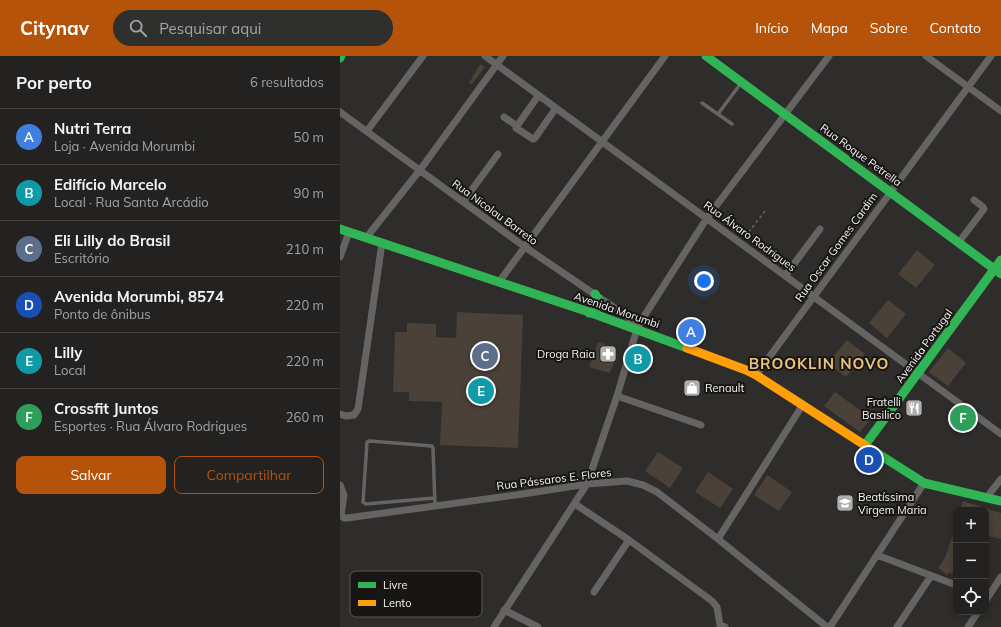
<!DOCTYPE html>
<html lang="pt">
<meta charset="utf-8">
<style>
body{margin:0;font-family:Mulish,sans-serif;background:#2f2f2d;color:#f1f3f6}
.controls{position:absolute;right:12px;bottom:12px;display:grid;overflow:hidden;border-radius:8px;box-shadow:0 2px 6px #0003}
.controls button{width:36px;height:36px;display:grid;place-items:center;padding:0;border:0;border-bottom:1px solid #403f3e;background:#232220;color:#f1f3f6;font:20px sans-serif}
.you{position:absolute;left:364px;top:225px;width:14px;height:14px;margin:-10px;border:3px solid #fff;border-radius:50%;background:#1a73e8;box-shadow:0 0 0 6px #1a73e833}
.badge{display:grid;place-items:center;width:26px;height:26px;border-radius:50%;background:#b45309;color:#fff;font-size:13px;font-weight:700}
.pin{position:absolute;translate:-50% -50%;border:2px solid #fff;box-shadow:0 1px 4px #0006}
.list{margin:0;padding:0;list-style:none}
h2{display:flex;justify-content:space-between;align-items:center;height:52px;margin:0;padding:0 16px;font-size:17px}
h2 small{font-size:13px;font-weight:400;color:#a3a4a5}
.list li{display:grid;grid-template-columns:26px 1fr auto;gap:12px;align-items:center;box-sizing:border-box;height:56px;padding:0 16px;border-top:1px solid #403f3e}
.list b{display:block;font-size:15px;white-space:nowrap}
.list p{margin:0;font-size:13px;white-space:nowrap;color:#a3a4a5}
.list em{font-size:13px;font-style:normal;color:#a3a4a5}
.actions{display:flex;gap:8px;padding:12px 16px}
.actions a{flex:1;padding:9px 0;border:1px solid #b45309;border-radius:8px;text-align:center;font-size:14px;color:#b45309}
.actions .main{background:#b45309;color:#fff}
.icon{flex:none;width:22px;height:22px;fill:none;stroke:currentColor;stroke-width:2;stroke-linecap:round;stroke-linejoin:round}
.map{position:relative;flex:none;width:661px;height:571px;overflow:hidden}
header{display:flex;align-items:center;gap:24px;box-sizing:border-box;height:56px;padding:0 20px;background:#b45309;color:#fff}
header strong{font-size:19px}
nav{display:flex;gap:22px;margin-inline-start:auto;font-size:14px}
.search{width:280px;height:36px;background:#2f2f2d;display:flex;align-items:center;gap:10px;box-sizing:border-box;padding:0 14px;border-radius:22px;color:#a3a4a5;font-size:15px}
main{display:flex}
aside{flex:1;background:#232220}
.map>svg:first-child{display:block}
</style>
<header>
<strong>Citynav</strong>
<div class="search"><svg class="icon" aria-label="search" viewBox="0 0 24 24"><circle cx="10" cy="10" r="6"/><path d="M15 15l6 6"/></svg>Pesquisar aqui</div>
<nav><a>Início</a><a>Mapa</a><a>Sobre</a><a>Contato</a></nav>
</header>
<main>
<aside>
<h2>Por perto<small>6 resultados</small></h2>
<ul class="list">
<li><span class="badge" style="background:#3f7fe0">A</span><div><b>Nutri Terra</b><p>Loja · Avenida Morumbi</p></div><em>50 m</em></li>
<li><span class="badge" style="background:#0f9aa8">B</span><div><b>Edifício Marcelo</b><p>Local · Rua Santo Arcádio</p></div><em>90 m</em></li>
<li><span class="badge" style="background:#5c6f8a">C</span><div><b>Eli Lilly do Brasil</b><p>Escritório</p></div><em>210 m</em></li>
<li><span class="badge" style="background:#1a4fb4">D</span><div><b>Avenida Morumbi, 8574</b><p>Ponto de ônibus</p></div><em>220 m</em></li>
<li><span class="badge" style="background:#0f9aa8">E</span><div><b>Lilly</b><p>Local</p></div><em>220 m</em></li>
<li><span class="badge" style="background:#2e9e5b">F</span><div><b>Crossfit Juntos</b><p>Esportes · Rua Álvaro Rodrigues</p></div><em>260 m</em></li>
</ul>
<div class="actions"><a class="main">Salvar</a><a>Compartilhar</a></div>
</aside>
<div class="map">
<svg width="661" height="571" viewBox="0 0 661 571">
<rect width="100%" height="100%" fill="#2f2d2b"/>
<path fill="#4a4138" d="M 140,8 L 145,11 L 132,28 L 129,27 Z
M 577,194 L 595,209 L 576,232 L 558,218 Z
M 548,244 L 566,258 L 547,282 L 529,267 Z
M 117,256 L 183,259 L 178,392 L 100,389 L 102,346 L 69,345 L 69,336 L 53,336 L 55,276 L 67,276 L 67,267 L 96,268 L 96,281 L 116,282 Z
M 507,284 L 525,298 L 506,321 L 488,307 Z
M 258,286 L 275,292 L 277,298 L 270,317 L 249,311 Z
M 298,287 L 308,290 L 299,318 L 290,316 Z
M 608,292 L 626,307 L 608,330 L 589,316 Z
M 495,336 L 531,362 L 520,376 L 484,350 Z
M 318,396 L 343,412 L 330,432 L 305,415 Z
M 368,416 L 393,433 L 380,452 L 355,436 Z
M 427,419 L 452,436 L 439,455 L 414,439 Z
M 623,445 L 661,457 L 661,483 L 646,479 L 646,454 L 620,454 Z
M 615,472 L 616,472 L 616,520 L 609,516 L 607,519 L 598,512 L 605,502 Z"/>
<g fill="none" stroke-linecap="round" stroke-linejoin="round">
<path stroke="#696867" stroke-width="1.5" stroke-dasharray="3 3" stroke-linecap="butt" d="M 405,181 L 425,155"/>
<path stroke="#656463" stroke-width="3.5" d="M 362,47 L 392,68
M 378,58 L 401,27
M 94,442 L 26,448 L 23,446 L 27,386 L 30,385 L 92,390 L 93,392 L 95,450"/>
<path stroke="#656463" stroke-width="7" d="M 145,0 L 661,378
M 586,0 L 661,55
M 0,56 L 185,191 L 288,261 L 297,273
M 164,61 L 177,70 L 176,72 L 193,83 L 195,82 L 216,52
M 177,70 L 198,40
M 27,75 L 83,0
M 123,146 L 158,98
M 26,182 L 80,114 L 163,0
M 619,186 L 644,153 L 643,151 L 634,144
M 0,201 L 9,176
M 445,220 L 480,173
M 159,226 L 325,0
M 416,319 L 651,0
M 277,340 L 361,369
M 0,358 L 6,360 L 14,359 L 18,353 L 42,187
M 0,429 L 4,439 L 1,459 L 4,462 L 7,462 L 183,438 L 247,428 L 287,425 L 303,429 L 317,436 L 378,483 L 487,571
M 647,441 L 661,423
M 235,448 L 289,484 L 372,545 L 377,551 L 380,569 L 385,571
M 378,483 L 462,350
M 537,499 L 616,529
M 254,536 L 289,484
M 646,544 L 661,521
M 164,554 L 198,571
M 154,571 L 247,428 L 277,340 L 297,273 L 303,262 L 367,162 L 489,0
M 490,571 L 584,427
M 557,571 L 591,520
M 628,571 L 638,556"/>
<path stroke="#30b455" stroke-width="9" d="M 366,0 L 661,218
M 0,2 L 1,0
M 0,173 L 246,255 L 347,292
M 249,257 C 256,255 258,251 259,244 L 255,238
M 525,389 L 661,204
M 526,390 L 584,427 L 661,445"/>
<path stroke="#ff9f0a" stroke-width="9" d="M 347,292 L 406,314 L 416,319 L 526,390"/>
</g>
<defs>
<symbol id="pharmacy-square" viewBox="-11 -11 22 22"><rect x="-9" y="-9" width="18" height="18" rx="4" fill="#b0aeac" stroke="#171614"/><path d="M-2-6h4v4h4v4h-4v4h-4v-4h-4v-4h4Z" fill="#fff"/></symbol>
<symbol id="shop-square" viewBox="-11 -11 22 22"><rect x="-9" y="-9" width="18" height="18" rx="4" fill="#b0aeac" stroke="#171614"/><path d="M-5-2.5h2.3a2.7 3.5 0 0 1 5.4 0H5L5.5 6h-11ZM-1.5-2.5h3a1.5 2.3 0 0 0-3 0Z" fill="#fff"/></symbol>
<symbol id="restaurant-square" viewBox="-11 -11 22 22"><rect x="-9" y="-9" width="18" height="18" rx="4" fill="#b0aeac" stroke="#171614"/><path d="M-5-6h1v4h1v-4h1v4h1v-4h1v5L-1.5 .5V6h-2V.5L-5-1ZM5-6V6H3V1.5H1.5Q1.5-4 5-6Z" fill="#fff"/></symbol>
<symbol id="school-square" viewBox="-11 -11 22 22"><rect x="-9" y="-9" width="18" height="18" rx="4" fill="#b0aeac" stroke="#171614"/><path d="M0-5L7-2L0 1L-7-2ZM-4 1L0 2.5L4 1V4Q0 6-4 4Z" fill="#fff"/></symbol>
</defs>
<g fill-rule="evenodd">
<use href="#pharmacy-square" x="258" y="288" width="20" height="20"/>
<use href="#shop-square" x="342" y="322" width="20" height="20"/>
<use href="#restaurant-square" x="564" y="342" width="20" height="20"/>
<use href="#school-square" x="495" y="437" width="20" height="20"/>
</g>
<g text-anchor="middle" stroke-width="4" stroke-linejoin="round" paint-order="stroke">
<g font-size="11" fill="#f6f4f2" stroke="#171614">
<text transform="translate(521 99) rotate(36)" y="4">Rua Roque Petrella</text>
<text transform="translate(155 156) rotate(36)" y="4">Rua Nicolau Barreto</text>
<text transform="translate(410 180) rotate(36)" y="4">Rua Álvaro Rodrigues</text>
<text transform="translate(496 191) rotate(-54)" y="4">Rua Oscar Gomes Cardim</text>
<text transform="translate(277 254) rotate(19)" y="4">Avenida Morumbi</text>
<text transform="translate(584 290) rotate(-54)" y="4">Avenida Portugal</text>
<text transform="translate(214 423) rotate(-7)" y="4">Rua Pássaros E. Flores</text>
</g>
<g font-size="11" fill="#f6f4f2" stroke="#171614" text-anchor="end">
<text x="255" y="302">Droga Raia</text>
<text x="365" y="336" text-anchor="start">Renault</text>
<text x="561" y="350">Fratelli<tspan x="561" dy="13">Basilico</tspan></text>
<text x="518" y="445" text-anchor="start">Beatíssima<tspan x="518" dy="13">Virgem Maria</tspan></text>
</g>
<g font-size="15" font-weight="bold" letter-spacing="1" fill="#ebc27c" stroke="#171614">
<text x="479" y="313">BROOKLIN NOVO</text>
</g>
</g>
<rect x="10" y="515" width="132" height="46" rx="6" fill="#171614" stroke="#5a5957" stroke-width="1"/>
<rect x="18" y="526" width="18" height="6" fill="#30b455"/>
<rect x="18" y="544" width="18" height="6" fill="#ff9f0a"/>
<g font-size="11" fill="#f6f4f2">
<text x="43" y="533">Livre</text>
<text x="43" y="551">Lento</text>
</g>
</svg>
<div class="controls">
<button>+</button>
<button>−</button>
<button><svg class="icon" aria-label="locate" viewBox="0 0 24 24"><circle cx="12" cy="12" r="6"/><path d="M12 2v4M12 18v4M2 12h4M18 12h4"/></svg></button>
</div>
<div class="you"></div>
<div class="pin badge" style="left:351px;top:276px;background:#3f7fe0">A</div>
<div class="pin badge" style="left:298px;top:303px;background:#0f9aa8">B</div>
<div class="pin badge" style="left:145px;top:300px;background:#5c6f8a">C</div>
<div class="pin badge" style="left:529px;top:404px;background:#1a4fb4">D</div>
<div class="pin badge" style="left:141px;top:335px;background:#0f9aa8">E</div>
<div class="pin badge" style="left:623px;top:362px;background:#2e9e5b">F</div>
</div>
</main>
